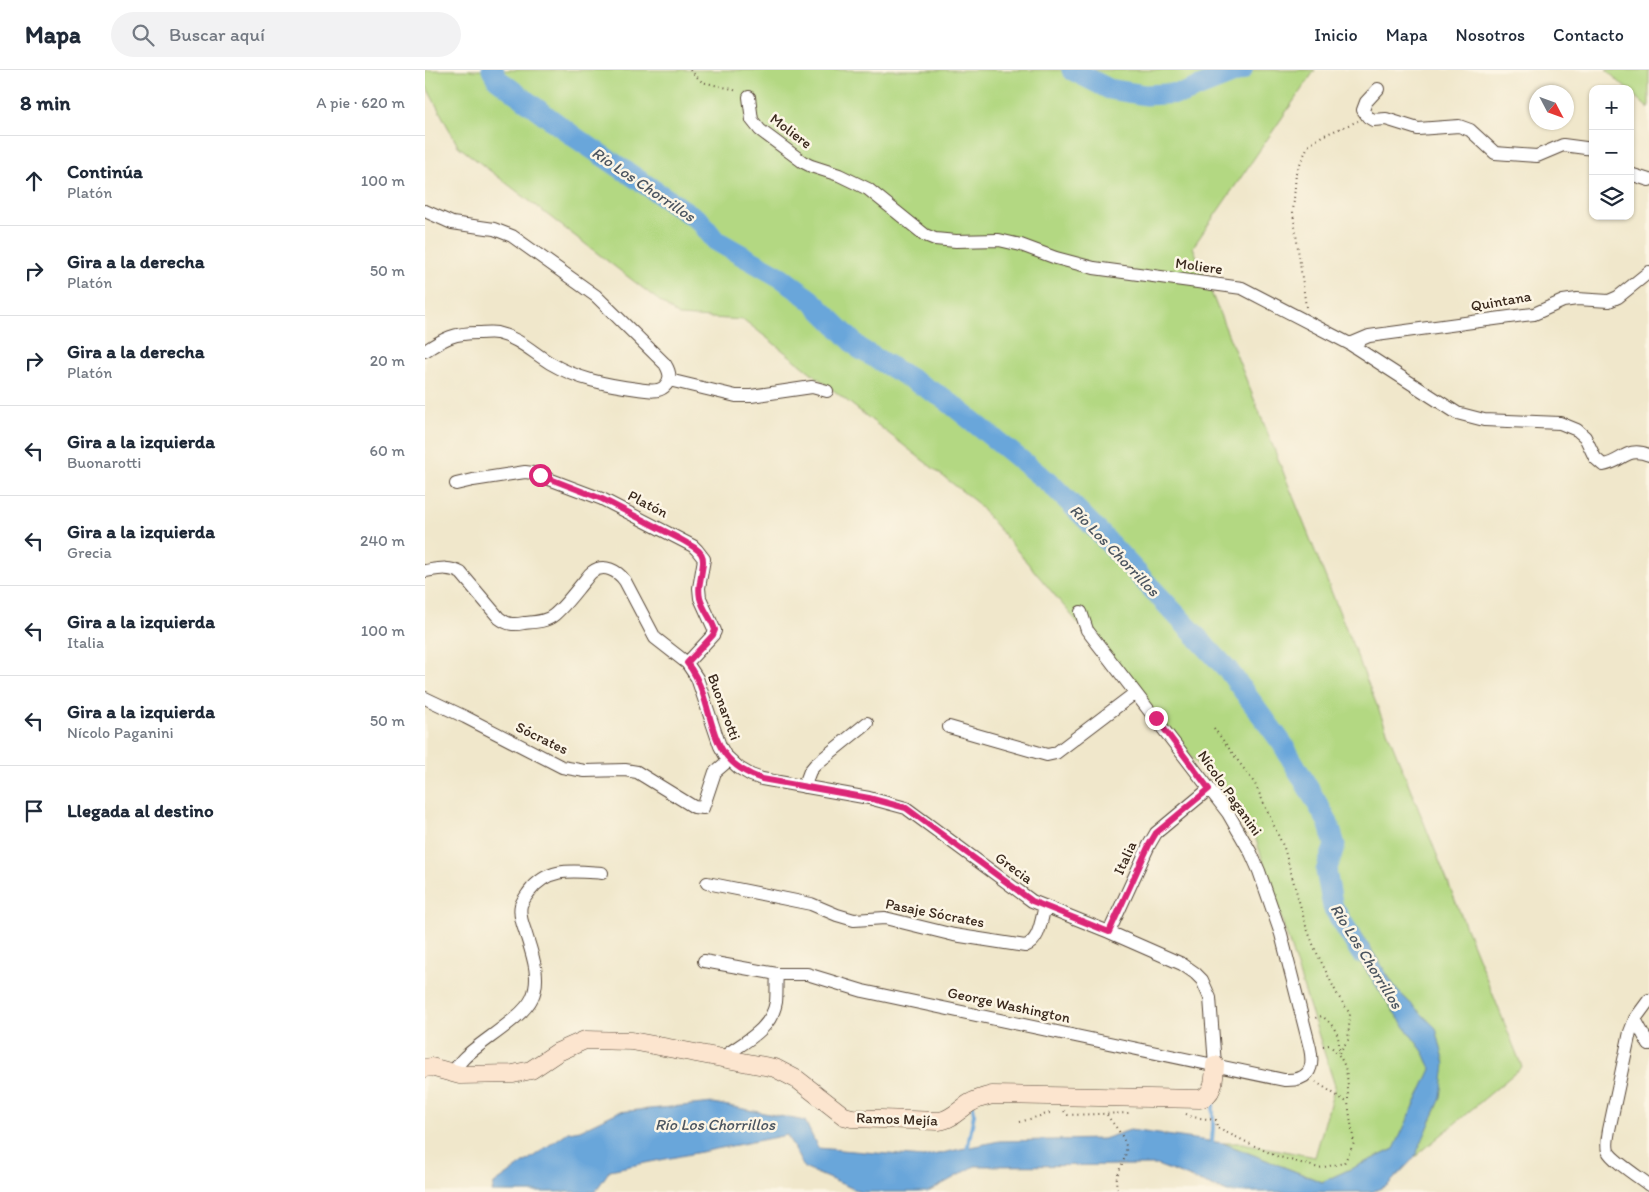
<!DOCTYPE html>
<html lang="es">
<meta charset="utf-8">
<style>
body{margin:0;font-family:Itim,sans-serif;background:#f2f2f3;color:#1f2937}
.controls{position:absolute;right:15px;top:15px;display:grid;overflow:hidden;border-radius:10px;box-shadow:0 1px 4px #0004}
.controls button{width:45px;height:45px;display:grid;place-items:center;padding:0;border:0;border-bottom:1px solid #e0e1e3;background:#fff;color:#1f2937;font:25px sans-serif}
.compass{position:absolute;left:1104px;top:15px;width:45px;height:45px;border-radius:50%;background:#fff;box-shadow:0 1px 4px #0004;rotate:131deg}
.stop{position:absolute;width:15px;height:15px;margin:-11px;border:4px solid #db2777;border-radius:50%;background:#fff}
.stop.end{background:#db2777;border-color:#fff;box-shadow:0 1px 5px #0008}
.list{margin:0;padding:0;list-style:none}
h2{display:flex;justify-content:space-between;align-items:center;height:65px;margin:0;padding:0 20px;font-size:21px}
h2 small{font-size:16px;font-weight:400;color:#747a83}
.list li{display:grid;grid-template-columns:32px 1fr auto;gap:15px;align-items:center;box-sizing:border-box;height:90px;padding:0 20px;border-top:1px solid #e0e1e3}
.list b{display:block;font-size:19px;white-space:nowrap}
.list p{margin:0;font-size:16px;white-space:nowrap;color:#747a83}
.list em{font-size:16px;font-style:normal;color:#747a83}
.icon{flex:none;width:28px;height:28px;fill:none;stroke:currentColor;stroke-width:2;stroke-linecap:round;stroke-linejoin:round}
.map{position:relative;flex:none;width:1224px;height:1122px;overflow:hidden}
header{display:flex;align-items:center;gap:30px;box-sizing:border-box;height:70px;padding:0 25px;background:#fff;border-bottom:1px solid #e0e1e3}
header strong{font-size:24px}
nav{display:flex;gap:28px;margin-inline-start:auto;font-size:18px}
.search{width:350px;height:45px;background:#f2f2f3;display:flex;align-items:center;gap:12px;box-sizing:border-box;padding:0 18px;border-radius:28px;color:#747a83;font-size:19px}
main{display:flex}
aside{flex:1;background:#fff}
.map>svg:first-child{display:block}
</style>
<header>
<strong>Mapa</strong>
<div class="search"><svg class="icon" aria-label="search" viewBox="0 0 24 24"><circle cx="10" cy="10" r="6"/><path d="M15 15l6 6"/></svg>Buscar aquí</div>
<nav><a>Inicio</a><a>Mapa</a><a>Nosotros</a><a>Contacto</a></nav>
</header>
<main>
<aside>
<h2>8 min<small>A pie · 620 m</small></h2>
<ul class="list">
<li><svg class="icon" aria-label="ahead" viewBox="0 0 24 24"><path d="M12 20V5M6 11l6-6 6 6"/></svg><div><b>Continúa</b><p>Platón</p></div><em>100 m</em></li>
<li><svg class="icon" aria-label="right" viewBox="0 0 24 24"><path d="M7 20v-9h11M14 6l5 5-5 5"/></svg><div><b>Gira a la derecha</b><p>Platón</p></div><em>50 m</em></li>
<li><svg class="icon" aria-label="right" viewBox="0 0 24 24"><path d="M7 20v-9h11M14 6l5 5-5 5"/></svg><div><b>Gira a la derecha</b><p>Platón</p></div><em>20 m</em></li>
<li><svg class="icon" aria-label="left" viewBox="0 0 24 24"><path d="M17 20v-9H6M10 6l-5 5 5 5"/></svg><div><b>Gira a la izquierda</b><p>Buonarotti</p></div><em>60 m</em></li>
<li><svg class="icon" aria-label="left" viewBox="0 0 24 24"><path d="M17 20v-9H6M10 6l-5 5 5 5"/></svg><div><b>Gira a la izquierda</b><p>Grecia</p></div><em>240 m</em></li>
<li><svg class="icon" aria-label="left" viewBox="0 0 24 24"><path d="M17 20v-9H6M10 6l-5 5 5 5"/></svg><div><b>Gira a la izquierda</b><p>Italia</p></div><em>100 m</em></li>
<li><svg class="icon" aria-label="left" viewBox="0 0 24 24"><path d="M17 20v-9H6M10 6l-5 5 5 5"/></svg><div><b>Gira a la izquierda</b><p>Nícolo Paganini</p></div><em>50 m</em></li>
<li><svg class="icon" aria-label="arrive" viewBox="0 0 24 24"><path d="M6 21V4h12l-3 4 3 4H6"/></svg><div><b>Llegada al destino</b></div></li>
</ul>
</aside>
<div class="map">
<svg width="1224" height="1122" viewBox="0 0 1224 1122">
<rect width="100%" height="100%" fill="#fcf5e5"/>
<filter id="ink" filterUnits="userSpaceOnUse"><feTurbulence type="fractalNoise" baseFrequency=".02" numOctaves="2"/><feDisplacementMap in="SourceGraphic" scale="10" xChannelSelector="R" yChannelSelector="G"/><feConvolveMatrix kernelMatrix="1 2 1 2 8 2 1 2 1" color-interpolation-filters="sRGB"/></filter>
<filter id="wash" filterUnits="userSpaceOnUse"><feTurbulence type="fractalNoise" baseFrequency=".0096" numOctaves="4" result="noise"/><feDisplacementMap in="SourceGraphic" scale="20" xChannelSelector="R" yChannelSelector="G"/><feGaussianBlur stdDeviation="1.12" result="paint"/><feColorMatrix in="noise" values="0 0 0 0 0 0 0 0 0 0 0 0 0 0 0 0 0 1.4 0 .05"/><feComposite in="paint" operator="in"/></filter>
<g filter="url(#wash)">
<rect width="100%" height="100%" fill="#f0e7cb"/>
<path fill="#b3d882" stroke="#778150" d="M 0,0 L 890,0 L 768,177 L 1097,997 L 990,1087 L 969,1079 L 897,1112 L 798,1073 L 817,1073 L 890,1087 L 910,1016 L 828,760 L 551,432 L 319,250 L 254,246 L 33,76 L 0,14 Z
M 1181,0 L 1224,0 L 1224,39 L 1205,22 L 1205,19 L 1202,19 Z"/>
<path fill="#69a6da" stroke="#52687c" d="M 930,854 L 972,920 L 1011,958 L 1020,994 L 1016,1028 L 990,1087 L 963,1115 L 947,1122 L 803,1122 L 732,1095 L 550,1096 L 503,1122 L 436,1122 L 379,1098 L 362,1065 L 185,1100 L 170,1122 L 67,1122 L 69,1114 L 143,1062 L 155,1060 L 193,1042 L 288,1033 L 380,1051 L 393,1078 L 498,1087 L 574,1071 L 678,1069 L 705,1060 L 798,1073 L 897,1112 L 969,1079 L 1006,999 L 999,983 L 968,941 L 916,863 Z"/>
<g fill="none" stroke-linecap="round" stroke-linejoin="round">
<path stroke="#69a6da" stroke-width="4" d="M 787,1071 L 788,1057 L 788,1026
M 542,1081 L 549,1044 L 548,1036"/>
<path stroke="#69a6da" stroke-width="21" d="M 67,0 L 72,9 L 151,68 L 275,151 L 290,170 L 357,208 L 387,231 L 435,279 L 520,329 L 629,417 L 670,458 L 803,600 L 857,673 L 903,752 L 910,775 L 901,801 L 908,837 L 936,883
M 647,0 L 684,19 L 720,25 L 759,23 L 817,0"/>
</g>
</g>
<g filter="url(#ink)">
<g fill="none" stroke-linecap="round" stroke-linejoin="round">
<defs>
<path id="street" d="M 953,19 L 941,32 L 938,40 L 943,47 L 948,50 L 961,49 L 993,59 L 1034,56 L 1045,60 L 1070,83 L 1112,86 L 1138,75 L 1168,79
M 324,27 L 327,50 L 335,60 L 378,92 L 386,96 L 414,105 L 443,119 L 500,165 L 510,169 L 531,171 L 574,170 L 596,175 L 631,188 L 669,198 L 817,218 L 925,274 L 1032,343 L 1059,350 L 1135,353 L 1152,360 L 1160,367 L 1170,388 L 1178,395 C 1198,392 1201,376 1224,385
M 1205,104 L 1224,110
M 0,141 L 27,153 L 69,159 L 87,166 L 171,226 L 240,294 C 245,302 247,310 239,317 C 232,323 221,320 213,319 C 182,315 152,309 125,293 C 107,282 94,268 72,263 C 66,262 59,263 53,263 C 29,263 20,268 0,281
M 925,274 L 944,266 L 1099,245 L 1109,244 L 1138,231 L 1152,229 L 1184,231 L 1193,227 L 1224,202
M 244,310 L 311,326 L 326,326 L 387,317 L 402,321
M 31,414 L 48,410 L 100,402 L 108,403 L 177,429 L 268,476 L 272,480 L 279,489 L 274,518 L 275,528 L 290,561 L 288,565 L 262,593
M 0,501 C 13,499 24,496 36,503 L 74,548 C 83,555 89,555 99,553 C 109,552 121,552 129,545 C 140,536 150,522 160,510 C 162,508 164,504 167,502 C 179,493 193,501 200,511 L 230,568 L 262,593 L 272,608 L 295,676 L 300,685 L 314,698 L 326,705 L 337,709 L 444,728 L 481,738 L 607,831 L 684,862 L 757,894 L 770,903 L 777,910 L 785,928 L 790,995
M 0,628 L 40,647 L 137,697 L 160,701 L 200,700 L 212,702 L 269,737 L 278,738 L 290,702 L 304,690
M 524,657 L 622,685 L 631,683 L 710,623
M 379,717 L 385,701 L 390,695 L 442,653
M 282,813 L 386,834 L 412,845 L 429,850 L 460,848 L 529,865 L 600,876 C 615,871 616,850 620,836
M 684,862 L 724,775 L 731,763 L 784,719
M 279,891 L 352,904 L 382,904 L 438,921 L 859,1010 C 882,1011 890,1001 885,978 L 856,864 L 834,801 L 826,783 L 803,743 L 662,560 L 656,542
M 1224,930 L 1210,949 L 1205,962 L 1184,1060 C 1183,1066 1181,1075 1183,1081 C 1186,1089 1215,1108 1224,1115
M 1210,949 L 1224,975
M 297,988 C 318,972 346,961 351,932 C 352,923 351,913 352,904
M 27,1003 C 31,998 34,993 39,988 C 56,971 98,948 107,928 C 117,907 106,881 100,861 C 97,853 94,843 96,835 C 98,830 102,825 104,822 C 123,796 149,801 177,803"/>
<path id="secondary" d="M 0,998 L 6,997 L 35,1005 L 88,1004 L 106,1000 L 133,982 L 160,970 L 207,971 L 350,998 L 373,1010 L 419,1046 L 427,1048 L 514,1051 C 526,1050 535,1039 545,1033 C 552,1029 559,1027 567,1025 L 775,1029 C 790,1024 789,1008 790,995"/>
</defs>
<use href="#street" stroke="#564638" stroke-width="14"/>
<use href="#secondary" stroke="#564638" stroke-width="19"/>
<path stroke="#564638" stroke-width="2" stroke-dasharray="1 4" stroke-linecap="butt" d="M 265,0 L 277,12 L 307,19 L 313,22
M 881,237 L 868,142 L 871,103 L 883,76 L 897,66 L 933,51
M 789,658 L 830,714 L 859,778 L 881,856 L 890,879 L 912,924 L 925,944 L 923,970 L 914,983 C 915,966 911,957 897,946 L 890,948
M 898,976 L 904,975 C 924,992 923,1008 923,1033
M 639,1041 L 643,1045 L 705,1043
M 761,1044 L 767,1047 L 791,1050 L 792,1058 L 851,1086 L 894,1098 L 919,1093 L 929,1073 L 923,1033 L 891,1012
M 682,1045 C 688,1054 698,1064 701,1076 C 703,1091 688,1103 692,1118 L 696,1122
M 595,1052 L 628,1042"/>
<use href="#street" stroke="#fff" stroke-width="12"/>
<use href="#secondary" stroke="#fce5cf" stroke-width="18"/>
</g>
</g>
<g fill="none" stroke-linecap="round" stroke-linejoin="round" filter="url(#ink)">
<path stroke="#db2777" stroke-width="6" d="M 115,405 L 177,429 L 255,469 C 282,484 280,483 275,512 C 274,517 274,523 275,528 C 278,540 287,549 290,560 L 288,565 L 262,593 C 270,603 274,612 278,624 C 291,665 291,693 337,709 L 444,728 L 481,738 L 607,831 L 684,862 L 724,775 L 731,763 L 784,719 L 731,648"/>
</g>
<g text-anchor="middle" stroke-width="5" stroke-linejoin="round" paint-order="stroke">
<g font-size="15" fill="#3b2a1e" stroke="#fcf5e5">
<text transform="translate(366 61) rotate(37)" y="5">Moliere</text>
<text transform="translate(774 196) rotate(8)" y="5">Moliere</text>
<text transform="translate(1076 231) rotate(-10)" y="5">Quintana</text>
<text transform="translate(223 434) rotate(27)" y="5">Platón</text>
<text transform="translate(299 637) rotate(70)" y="5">Buonarotti</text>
<text transform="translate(117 668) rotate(26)" y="5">Sócrates</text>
<text transform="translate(805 723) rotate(55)" y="5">Nícolo Paganini</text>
<text transform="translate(700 788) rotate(-65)" y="5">Italia</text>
<text transform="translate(589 798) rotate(36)" y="5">Grecia</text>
<text transform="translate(510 843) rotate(11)" y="5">Pasaje Sócrates</text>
<text transform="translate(584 935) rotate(12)" y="5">George Washington</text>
<text transform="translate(472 1049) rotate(2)" y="5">Ramos Mejía</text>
</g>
<g font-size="16" font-style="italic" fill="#4b5560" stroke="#fcf5e5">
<text transform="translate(219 114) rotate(34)" y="6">Río Los Chorrillos</text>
<text transform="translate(690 480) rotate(46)" y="6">Río Los Chorrillos</text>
<text transform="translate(942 886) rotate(58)" y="6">Río Los Chorrillos</text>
<text x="290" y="1060">Río Los Chorrillos</text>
</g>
</g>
</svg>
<div class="controls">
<button>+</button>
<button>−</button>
<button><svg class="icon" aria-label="layers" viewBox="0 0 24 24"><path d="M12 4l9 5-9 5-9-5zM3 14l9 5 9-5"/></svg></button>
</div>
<svg class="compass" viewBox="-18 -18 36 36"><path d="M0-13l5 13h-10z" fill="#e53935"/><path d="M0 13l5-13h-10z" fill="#747a83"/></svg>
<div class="stop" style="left:115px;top:405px"></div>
<div class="stop end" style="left:731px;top:648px"></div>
</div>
</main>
